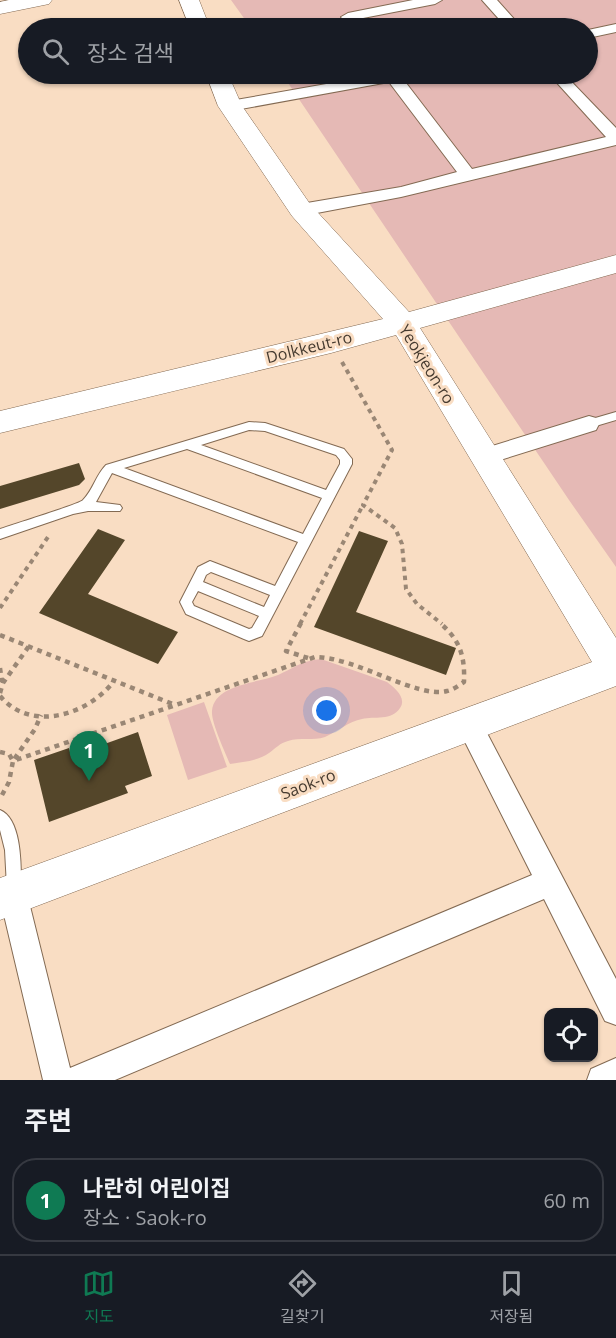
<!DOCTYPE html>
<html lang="ko">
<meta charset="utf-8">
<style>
body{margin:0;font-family:"Open Sans","Noto Sans KR",sans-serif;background:#20242c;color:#f1f3f6}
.controls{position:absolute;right:18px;bottom:18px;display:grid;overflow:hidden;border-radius:12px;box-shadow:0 2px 4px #0004}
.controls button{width:54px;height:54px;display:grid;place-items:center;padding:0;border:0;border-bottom:2px solid #363941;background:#171b24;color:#f1f3f6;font:30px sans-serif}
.you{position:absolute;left:327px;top:711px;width:21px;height:21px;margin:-15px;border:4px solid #fff;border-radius:50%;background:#1a73e8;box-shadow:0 0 0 9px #1a73e833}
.badge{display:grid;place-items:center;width:39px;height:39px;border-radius:50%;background:#0f7a53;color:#fff;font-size:20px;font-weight:700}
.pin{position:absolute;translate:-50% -50px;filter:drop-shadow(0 2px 3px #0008)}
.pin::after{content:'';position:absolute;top:32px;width:21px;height:18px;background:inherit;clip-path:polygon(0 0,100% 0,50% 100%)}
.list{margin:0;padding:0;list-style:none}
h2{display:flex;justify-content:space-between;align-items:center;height:78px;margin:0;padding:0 24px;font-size:26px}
h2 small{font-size:20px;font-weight:400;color:#9ea1a6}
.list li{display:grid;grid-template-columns:39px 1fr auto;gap:18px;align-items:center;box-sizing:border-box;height:84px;margin:0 12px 12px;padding:0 12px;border:2px solid #363941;border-radius:24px}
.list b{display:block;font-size:22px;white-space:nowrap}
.list p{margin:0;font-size:20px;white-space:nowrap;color:#9ea1a6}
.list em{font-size:20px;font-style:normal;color:#9ea1a6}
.icon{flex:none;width:33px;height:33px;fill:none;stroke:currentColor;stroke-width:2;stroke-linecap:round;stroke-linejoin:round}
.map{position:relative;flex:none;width:616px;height:1080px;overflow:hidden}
.search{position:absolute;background:#171b24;box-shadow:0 2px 4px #0004;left:18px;right:18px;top:18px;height:66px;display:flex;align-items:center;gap:15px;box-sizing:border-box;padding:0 21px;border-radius:33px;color:#9ea1a6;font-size:22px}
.sheet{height:174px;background:#171b24}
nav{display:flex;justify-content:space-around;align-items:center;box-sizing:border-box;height:84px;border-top:2px solid #363941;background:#171b24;font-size:16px;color:#9ea1a6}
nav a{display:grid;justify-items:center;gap:3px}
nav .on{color:#0f7a53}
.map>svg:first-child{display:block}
</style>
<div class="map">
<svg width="616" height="1080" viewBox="0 0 616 1080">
<rect width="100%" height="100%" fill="#f9ddc3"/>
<path fill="#e5b9b5" d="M 231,0 L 616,0 L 616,567 L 569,500 L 282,74 L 588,74 L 588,28 L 251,28 Z
M 321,659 L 387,682 C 395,688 407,698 400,708 C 392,721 374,716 362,719 C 349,721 337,732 325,737 C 313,741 300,737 288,741 C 280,743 276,748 269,753 C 258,761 243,762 230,764 C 225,752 211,722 212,711 C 214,684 259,683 278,675 C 296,667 301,661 321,659 Z
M 204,702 L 227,767 L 188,780 L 167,715 Z"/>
<path fill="#54462a" d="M 79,463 L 85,479 L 79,485 L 0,509 L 0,486 Z
M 98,529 L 125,540 L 88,594 L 178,632 L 158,664 L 39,613 Z
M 359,531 L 388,541 L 356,612 L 456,648 L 446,675 L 314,627 Z
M 138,732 L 152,776 L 125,786 L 128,793 L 49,822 L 34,760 L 69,748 L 71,756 Z"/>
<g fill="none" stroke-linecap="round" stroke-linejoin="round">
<defs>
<path id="lane" d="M 616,412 L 616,420 L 589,428 L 583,424 L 585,421 Z
M 249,422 L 265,423 L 344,449 L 352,459 L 352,464 L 262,636 L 249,641 L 244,639 L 186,614 L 180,602 L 198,567 L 210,561 L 275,586 L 298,542 L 112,473 L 96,502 L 120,505 L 122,508 L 120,511 L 88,511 L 73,514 L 0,539 L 0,529 C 11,525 80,504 83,500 C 93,490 96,475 106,465 ZM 249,430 L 265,431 L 336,455 L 340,460 L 340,464 L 326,490 L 201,445 ZM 187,449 L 322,498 L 303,534 L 124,468 ZM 211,572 L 270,595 L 264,607 L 203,582 L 206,575 ZM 198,591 L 259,616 L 252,628 L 249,629 L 194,606 L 192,602 Z
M 0,810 C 22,819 21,867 21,887 L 19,892 L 14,894 L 9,892 L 7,887 L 5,850 L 0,830 Z"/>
<path id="street" d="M 413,0 L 442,0 L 435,4 L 358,19 L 364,28 L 350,28 L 341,17 L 348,13 Z
M 482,0 L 497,0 L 522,28 L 507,28 Z
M 616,24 L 616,32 L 588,38 L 588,30 Z
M 383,74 L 412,74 L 410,77 L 403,79 L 472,169 L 606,137 L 549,74 L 564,74 L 616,128 L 616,145 L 401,197 L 301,216 L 295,214 L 292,210 L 295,206 L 301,204 L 401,187 L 457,172 L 389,82 L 230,111 L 222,106 L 230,101 Z
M 589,416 L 596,418 L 599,424 L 596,430 L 484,465 L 476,463 L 473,457 L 476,451 Z
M 469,712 L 478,716 L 616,979 L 616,1025 L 605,1021 L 544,899 L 115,1080 L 43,1080 L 0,898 L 3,884 L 13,880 L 23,884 L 27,894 L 70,1068 L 532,875 L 456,724 L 460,716 Z
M 616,1058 L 616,1080 L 587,1080 L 591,1069 Z"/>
<path id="secondary" d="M 9,0 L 52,0 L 49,4 L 0,14 L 0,2 Z
M 179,0 L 199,0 L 210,28 L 190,28 Z
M 206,74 L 228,74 L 242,106 L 310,204 L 409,312 L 616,255 L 616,273 L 420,328 L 616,638 L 616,686 L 0,920 L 0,878 L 592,662 L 396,335 L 331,353 L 0,433 L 0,411 L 383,319 L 292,216 L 218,106 Z"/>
</defs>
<use href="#lane" stroke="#836a53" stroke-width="2"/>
<use href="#street" stroke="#836a53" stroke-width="2"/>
<use href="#secondary" stroke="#836a53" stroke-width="1"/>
<path stroke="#9a8775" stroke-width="4" stroke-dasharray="4.5 4.5" stroke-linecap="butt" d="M 342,362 L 392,450 L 363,505 L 395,528 L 402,544 L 406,589 L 417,604 L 442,624
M 0,608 L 50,534
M 300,624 L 363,505"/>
<path stroke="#9a8775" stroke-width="4.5" stroke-dasharray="5 5" stroke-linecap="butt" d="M 301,623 L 286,651 L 308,658
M 0,635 L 175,705
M 0,668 L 2,682
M 0,693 L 3,683 L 29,646
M 0,696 C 31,733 88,715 114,681
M 0,752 L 9,754 L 13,761 L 35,729 L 41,715
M 2,795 L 9,782 L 13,761 L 315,657 C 356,657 417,699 447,691 C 453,690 459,685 464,682 C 465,656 460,640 440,623"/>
<use href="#lane" fill="#fff" fill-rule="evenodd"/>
<use href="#street" fill="#fff" fill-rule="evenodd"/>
<use href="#secondary" fill="#fff" fill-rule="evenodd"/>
</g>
<g text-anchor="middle" stroke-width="6" stroke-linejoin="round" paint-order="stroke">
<g font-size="16" fill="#453a2f" stroke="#f9ddc3">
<text transform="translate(309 347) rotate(-14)" y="6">Dolkkeut-ro</text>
<text transform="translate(427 364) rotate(58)" y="6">Yeokjeon-ro</text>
<text transform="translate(308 784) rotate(-21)" y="6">Saok-ro</text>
</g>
</g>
</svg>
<div class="controls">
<button><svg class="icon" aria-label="locate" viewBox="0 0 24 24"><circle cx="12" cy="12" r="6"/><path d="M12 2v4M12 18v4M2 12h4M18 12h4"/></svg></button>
</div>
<div class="you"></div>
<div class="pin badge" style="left:89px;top:781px">1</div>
<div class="search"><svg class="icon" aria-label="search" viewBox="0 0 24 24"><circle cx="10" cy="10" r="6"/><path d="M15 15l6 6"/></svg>장소 검색</div>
</div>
<section class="sheet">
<h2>주변<small></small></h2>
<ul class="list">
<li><span class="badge">1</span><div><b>나란히 어린이집</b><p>장소 · Saok-ro</p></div><em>60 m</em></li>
</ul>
</section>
<nav>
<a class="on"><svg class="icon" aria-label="map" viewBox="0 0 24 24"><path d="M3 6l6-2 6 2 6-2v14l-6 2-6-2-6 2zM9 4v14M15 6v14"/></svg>지도</a>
<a><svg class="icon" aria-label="directions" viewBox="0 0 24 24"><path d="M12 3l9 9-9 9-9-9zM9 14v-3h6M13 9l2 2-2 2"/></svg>길찾기</a>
<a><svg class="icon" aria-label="saved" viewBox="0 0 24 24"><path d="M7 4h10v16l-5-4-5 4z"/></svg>저장됨</a>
</nav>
